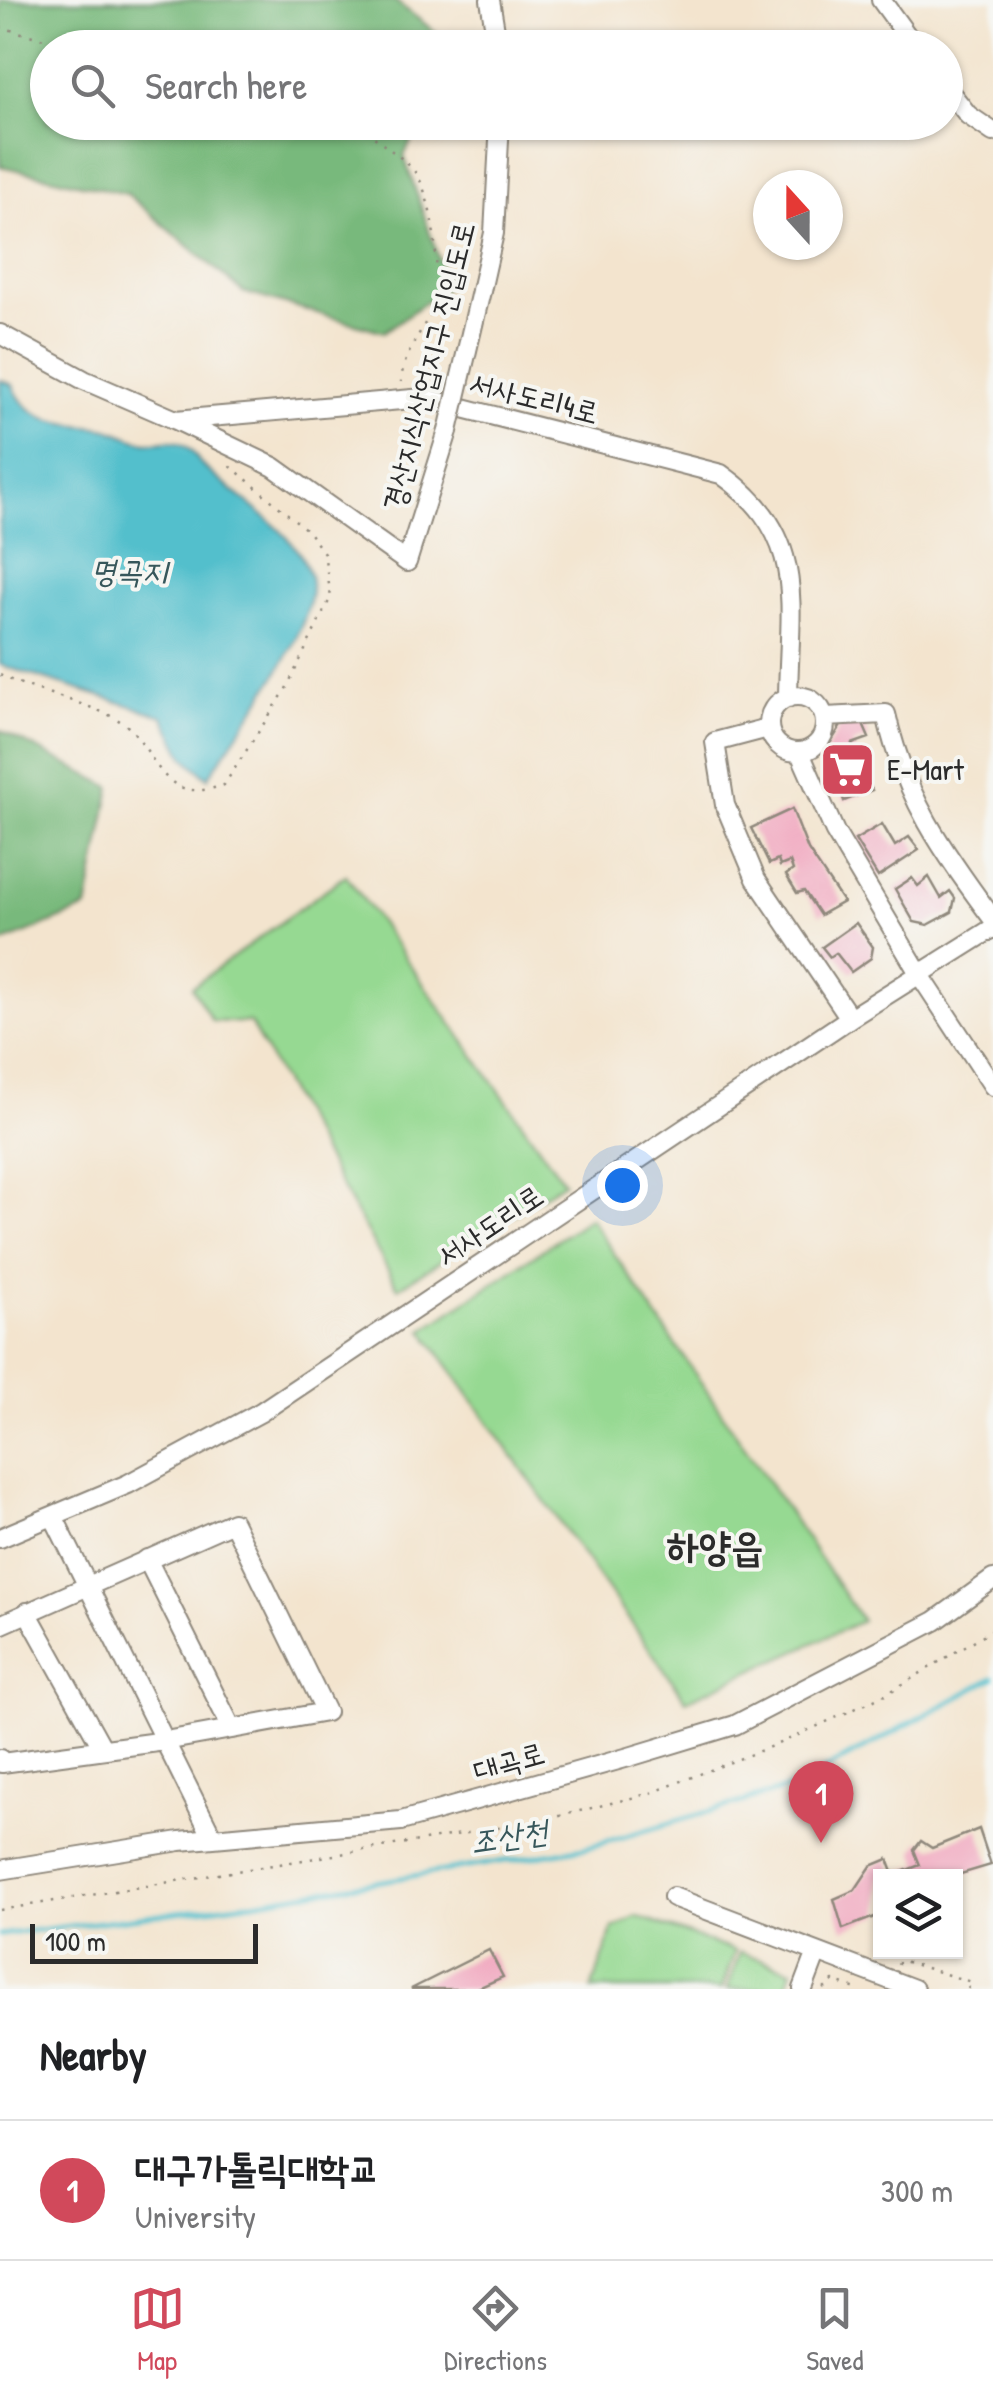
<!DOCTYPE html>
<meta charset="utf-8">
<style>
body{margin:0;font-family:"Patrick Hand","Poor Story",sans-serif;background:#f2f2f2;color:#202124}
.controls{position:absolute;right:30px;bottom:30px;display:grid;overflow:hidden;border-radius:0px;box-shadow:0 2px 8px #0004}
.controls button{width:90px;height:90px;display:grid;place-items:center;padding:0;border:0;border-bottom:2px solid #e0e0e0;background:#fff;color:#202124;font:50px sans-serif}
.compass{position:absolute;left:753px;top:170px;width:90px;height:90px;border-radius:50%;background:#fff;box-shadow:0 2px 8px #0004;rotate:339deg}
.scale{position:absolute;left:30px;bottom:25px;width:228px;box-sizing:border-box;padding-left:10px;border:5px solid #2b2b2b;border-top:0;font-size:28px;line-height:35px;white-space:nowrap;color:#2b2b2b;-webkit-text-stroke:8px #f6f6f2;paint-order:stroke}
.you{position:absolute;left:622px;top:1185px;width:35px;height:35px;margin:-25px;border:8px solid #fff;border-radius:50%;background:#1a73e8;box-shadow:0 0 0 15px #1a73e833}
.badge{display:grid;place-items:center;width:65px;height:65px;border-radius:50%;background:#d1495b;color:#fff;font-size:32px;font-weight:700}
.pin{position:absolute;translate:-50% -82px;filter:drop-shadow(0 2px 5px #0008)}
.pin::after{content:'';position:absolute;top:52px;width:35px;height:30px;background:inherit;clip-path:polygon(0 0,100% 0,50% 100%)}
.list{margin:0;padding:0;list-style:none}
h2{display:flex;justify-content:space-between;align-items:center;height:130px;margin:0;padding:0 40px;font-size:42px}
h2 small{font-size:32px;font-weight:400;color:#757577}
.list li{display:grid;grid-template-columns:65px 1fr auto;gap:30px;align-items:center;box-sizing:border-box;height:140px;padding:0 40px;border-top:2px solid #e0e0e0}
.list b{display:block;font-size:38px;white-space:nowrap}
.list p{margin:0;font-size:32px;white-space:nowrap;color:#757577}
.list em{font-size:32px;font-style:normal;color:#757577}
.icon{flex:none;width:55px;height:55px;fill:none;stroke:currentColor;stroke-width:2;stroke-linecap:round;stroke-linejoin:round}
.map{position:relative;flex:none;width:993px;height:1989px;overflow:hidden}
.search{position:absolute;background:#fff;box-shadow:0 2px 8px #0004;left:30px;right:30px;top:30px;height:110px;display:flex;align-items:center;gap:25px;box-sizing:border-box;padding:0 35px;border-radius:55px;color:#757577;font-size:38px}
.sheet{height:270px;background:#fff}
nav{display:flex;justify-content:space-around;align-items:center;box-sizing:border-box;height:140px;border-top:2px solid #e0e0e0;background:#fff;font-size:28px;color:#757577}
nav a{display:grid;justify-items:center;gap:5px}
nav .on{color:#d1495b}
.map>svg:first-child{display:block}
</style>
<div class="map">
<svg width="993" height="1989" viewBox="0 0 993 1989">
<rect width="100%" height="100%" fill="#f6f6f2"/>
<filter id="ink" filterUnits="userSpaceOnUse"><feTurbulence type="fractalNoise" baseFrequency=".01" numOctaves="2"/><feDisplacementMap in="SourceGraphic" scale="20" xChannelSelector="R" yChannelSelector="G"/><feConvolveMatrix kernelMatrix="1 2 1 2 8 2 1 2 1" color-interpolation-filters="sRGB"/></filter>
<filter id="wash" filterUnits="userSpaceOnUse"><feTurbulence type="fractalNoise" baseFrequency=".0048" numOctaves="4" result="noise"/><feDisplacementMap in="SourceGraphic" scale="40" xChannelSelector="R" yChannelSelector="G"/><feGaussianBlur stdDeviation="2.25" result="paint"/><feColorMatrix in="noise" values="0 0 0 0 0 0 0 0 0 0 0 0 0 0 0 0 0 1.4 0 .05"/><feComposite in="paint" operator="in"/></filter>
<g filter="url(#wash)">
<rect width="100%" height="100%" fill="#f3e4ce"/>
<path fill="#96d992" stroke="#60825e" stroke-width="2.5" d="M 346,875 L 564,1182 L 398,1288 L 250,1023 L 212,1021 L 192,987 Z
M 590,1218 L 862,1621 L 686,1700 L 423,1330 Z
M 636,1916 L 735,1951 L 722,1989 L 592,1989 L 613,1929 Z
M 740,1952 L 792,1970 L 786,1989 L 727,1989 Z"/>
<path fill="#78b97c" stroke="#527254" stroke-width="2.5" d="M 0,0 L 394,0 L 455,47 L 48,48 L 48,122 L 420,123 L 404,156 L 448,286 L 384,332 L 243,292 L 127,194 L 0,166 Z
M 0,730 L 111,787 L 87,908 L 0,944 Z"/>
<path fill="#53bfcc" stroke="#3f757c" stroke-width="2.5" d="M 0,380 L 13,385 C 28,425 69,423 103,428 C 118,430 132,441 147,442 C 161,443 170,437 184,445 C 193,449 197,461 204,467 C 219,481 236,493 252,506 C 275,525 302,546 310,576 C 322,625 235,735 208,778 L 185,758 L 163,716 L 0,665 Z"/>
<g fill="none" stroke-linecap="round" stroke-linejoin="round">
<path stroke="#53bfcc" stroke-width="5" d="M 0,1935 L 247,1903 L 585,1848 L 793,1787 L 993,1678"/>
</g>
<g id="blocks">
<path fill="#f1a9c0" d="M 862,722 L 869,738 L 852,744 L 872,790 L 844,801 L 826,750 L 842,724 Z
M 792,809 L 808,850 L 843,902 L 820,915 L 804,891 L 797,893 L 786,875 L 793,870 L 790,862 L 780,866 L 778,860 L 769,864 L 751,828 Z
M 882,824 L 895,846 L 909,837 L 919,850 L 878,877 L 855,840 Z
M 929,877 L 941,898 L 950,891 L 955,898 L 952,912 L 928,925 L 914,922 L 895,889 L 912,878 L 918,886 Z
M 856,923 L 873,947 L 871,958 L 851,972 L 836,953 L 830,957 L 822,947 Z
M 979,1829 L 991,1865 L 954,1876 L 880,1876 L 880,1915 L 843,1929 L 834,1899 L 855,1890 L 871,1866 L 888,1859 L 894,1875 L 920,1865 L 914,1850 L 921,1841 L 932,1848 Z
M 489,1950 L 503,1977 L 476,1989 L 411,1989 Z"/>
</g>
</g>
<g filter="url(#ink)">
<use href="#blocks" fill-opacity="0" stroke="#8f887c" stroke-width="2.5"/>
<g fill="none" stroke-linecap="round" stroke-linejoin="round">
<defs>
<path id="minor" d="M 490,0 L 498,48
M 881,0 L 916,48
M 946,87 L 968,115 L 993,132
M 481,291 L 494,233 L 500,122
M 0,334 L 84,380 L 176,420
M 448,431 L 407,562 L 274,467 L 176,420 L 424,398 L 721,474 C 809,536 789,603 788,698
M769 724a28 28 0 1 1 56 0a28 28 0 1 1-56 0Z
M 825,717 L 886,714 C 905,798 942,850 993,919
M 768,728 L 715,742 L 725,805 L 756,879 L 850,1018
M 800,753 L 835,832 L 920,975 L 993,1086
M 53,1516 L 213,1838
M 0,1538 L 128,1484 L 261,1412 L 850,1018 L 993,928
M 147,1559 L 232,1729
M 27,1612 L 103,1749
M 0,1625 L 233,1522 L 326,1712 L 165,1741 L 2,1763 L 0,1759
M 0,1870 L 180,1841 L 401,1821 L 629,1757 L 735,1725 L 935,1621 L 993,1579
M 673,1897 L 914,1989
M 803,1989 L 817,1952"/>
</defs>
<use href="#minor" stroke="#8f887c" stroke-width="22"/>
<path stroke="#8f887c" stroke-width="2.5" stroke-dasharray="2.5 8" stroke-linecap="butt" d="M 0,27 L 77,48
M 360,122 C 376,144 404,155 417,175 C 434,201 443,284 431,311 C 420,336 403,354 401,382
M 0,675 C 34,692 98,705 123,723 C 149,740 154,780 186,789 C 200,792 212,789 224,785 L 285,691 L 331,597 L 324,553 L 308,531 L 228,464
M 0,1910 L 540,1821 L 651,1793 L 785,1741 L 885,1695 L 993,1629
M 898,1964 L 900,1960 L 971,1982 L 968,1989
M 824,1989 L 833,1981 L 856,1989"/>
<use href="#minor" stroke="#fff" stroke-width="18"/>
<defs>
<path id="minor-bridge" d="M 448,431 L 481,291"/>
</defs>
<use href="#minor-bridge" stroke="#8f887c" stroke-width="22" stroke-linecap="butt"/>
<use href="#minor-bridge" stroke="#fff" stroke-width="18"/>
</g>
</g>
<defs>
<symbol id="supermarket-square" viewBox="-11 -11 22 22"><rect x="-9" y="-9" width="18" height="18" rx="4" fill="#d1495b" stroke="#f6f6f2"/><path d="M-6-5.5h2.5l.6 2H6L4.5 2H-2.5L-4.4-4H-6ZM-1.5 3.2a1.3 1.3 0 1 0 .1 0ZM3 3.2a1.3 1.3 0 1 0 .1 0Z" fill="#fff"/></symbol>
</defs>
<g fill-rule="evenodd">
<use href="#supermarket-square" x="816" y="738" width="63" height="63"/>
</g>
<g text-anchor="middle" stroke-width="8" stroke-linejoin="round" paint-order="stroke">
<g font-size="30" fill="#2b2b2b" stroke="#f6f6f2">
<text transform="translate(429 366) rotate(-76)" y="10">경산지식산업지구 진입도로</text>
<text transform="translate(534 398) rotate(14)" y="10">서사도리4로</text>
<text transform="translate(490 1226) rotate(-34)" y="10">서사도리로</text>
<text transform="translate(509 1762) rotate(-16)" y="10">대곡로</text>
</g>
<g font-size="30" fill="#2b2b2b" stroke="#f6f6f2" text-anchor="start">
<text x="887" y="780">E-Mart</text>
</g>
<g font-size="32" font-style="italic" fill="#37575b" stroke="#f6f6f2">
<text x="129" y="582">명곡지</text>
<text transform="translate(509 1836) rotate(-8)" y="11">조산천</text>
</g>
<g font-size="40" font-weight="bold" fill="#2b2b2b" stroke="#f6f6f2">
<text x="715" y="1560">하양읍</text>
</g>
</g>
</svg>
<div class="controls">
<button><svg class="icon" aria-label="layers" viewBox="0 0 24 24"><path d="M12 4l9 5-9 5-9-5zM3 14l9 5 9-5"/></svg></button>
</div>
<svg class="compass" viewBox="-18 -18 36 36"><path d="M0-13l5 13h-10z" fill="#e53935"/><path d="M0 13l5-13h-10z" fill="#757577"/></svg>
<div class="scale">100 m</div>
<div class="you"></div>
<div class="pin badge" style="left:821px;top:1843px">1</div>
<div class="search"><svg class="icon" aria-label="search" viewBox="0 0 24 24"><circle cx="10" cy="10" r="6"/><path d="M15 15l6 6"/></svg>Search here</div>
</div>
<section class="sheet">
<h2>Nearby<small></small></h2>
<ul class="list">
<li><span class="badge">1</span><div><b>대구가톨릭대학교</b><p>University</p></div><em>300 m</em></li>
</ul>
</section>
<nav>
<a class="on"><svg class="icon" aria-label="map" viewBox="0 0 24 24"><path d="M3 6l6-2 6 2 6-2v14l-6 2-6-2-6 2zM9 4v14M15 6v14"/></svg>Map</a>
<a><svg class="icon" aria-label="directions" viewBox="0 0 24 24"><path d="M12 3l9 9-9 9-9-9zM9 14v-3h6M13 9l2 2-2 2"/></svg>Directions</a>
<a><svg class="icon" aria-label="saved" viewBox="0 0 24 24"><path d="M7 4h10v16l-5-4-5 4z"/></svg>Saved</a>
</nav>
